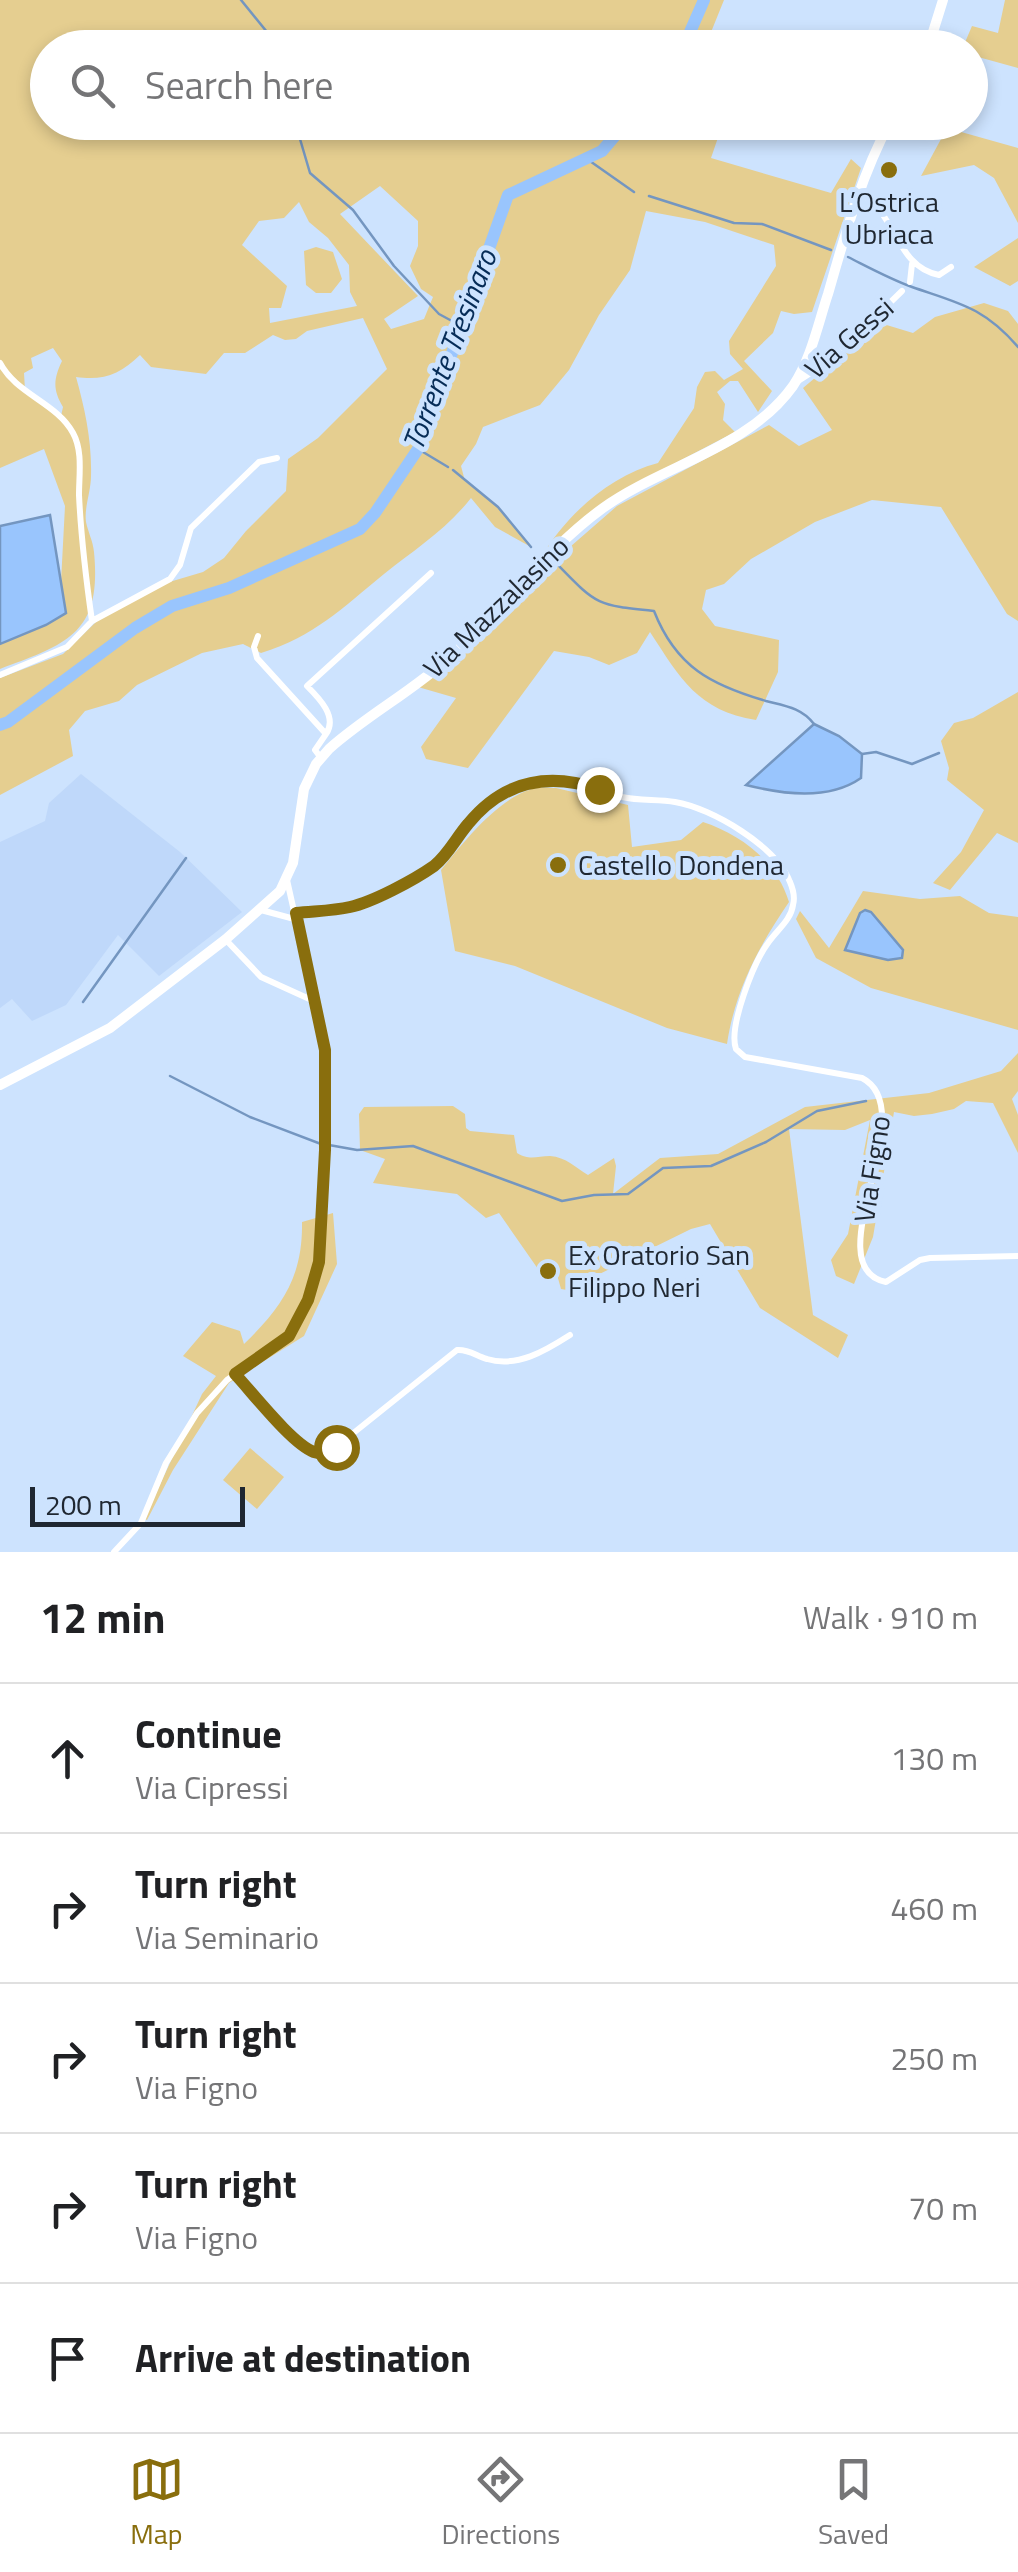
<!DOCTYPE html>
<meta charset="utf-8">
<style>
body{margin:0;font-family:"Titillium Web",sans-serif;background:#f6f6f6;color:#202124}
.scale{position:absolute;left:30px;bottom:25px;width:215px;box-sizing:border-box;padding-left:10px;border:5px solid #1f2731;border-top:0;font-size:28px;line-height:35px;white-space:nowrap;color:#1f2731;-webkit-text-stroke:8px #cde3fe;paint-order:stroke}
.stop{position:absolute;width:30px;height:30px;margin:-22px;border:8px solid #896e0d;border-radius:50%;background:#fff}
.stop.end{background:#896e0d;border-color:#fff;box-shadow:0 2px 10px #0008}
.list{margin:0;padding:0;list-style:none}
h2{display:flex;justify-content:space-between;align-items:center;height:130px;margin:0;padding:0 40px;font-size:42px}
h2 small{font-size:32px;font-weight:400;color:#757577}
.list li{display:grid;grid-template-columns:65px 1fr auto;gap:30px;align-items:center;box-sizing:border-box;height:150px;padding:0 40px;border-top:2px solid #e0e0e0}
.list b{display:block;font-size:38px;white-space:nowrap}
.list p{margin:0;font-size:32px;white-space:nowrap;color:#757577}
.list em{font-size:32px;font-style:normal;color:#757577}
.icon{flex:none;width:55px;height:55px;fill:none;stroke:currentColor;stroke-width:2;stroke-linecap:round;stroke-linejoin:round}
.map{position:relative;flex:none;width:1018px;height:1552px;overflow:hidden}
.search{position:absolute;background:#fff;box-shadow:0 5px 15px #0003;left:30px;right:30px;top:30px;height:110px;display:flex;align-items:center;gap:25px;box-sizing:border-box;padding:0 35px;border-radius:55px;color:#757577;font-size:38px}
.sheet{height:880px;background:#fff}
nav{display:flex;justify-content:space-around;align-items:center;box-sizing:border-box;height:140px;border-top:2px solid #e0e0e0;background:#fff;font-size:28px;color:#757577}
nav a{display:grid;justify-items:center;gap:5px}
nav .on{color:#896e0d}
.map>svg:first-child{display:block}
</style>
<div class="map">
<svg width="1018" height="1552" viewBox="0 0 1018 1552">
<rect width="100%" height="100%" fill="#cde3fe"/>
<path fill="#bfd8fa" d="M 81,774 L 180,852 L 242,912 L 159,976 L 118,935 L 66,1005 L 32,1021 L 12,999 L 0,1008 L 0,842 L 45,821 L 49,803 Z"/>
<path fill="#e5ce90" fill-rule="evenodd" d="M 0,0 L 724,0 L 705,47 L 48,48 L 48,122 L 723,123 L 711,158 L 831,193 L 851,159 L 861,168 L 812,312 L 794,314 L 781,311 L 773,333 L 744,361 L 772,391 L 758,412 L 738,381 L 730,381 L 717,392 L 725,404 L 723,420 L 735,432 L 641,481 L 540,559 C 566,515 609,476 658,463 L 694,408 L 697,387 L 705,372 L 715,371 L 724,380 L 743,369 L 730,354 L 729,341 L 776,266 L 774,245 L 705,222 L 646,211 L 630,270 L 599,315 L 569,370 L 540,405 L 483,427 L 476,444 L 461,466 L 465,481 L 498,507 L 531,547 L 495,527 L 471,498 C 446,530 414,550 384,574 C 341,609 315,636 261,653 L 243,644 L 202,653 L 137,685 L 119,701 L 85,711 L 69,730 L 73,756 L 0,795 L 0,678 L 63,654 L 97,621 L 166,583 L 203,572 L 224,558 L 246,531 L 286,491 L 288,459 L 318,438 L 387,369 L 363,318 L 307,331 L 296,339 L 285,340 L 273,335 L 245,353 L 224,353 L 206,374 L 151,367 L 140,355 C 120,374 104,381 76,377 C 85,409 92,442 91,476 C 91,491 84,508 86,522 C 88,532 93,541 94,552 C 102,634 67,644 0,669 L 0,644 L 46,625 L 66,613 L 61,582 L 65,506 L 44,449 L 0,468 ZM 380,186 L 418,221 L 418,246 L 410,266 L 421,289 L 433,297 L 424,319 L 391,329 L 384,319 L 418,296 L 340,214 ZM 299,202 L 309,222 L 328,238 L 349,265 L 350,292 L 357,306 L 270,323 L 269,308 L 281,308 L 287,286 L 242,245 L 259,221 L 284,218 ZM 53,348 L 62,361 C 53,380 53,390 63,407 L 61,416 L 25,390 L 24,373 L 33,368 L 31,358 Z
M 1005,0 L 1018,0 L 1018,68 L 971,55 L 970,48 L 963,47 L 972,26 L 998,33 Z
M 947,128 L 1018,148 L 1018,223 L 994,178 L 974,165 L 921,176 Z
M 1018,238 L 1018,281 L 1010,286 L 974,267 Z
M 316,247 L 333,252 L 342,279 L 331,293 L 316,293 L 306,285 L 304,251 Z
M 984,303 L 1008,311 L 1018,324 L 1018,621 L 1007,614 L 941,507 L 872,500 L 815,522 L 751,559 L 724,584 L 706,590 L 702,609 L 715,626 L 779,640 L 778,672 L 756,720 C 698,711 680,678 650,632 L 637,653 L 609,665 L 589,657 L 554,651 L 468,768 L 426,759 L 421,747 L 456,698 L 418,687 L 467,649 L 547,567 L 617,506 L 769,425 L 799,446 L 832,430 L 803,388 L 880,323 L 913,333 L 935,317 Z
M 1018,692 L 1018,843 L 997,833 L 950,890 L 933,883 L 961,852 L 984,810 L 947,780 L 949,768 L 941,741 L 954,723 L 973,718 Z
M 556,788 L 628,805 L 632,847 L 681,840 L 703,822 C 742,835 777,862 789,902 C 759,946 735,990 727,1044 L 667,1028 L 515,966 L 455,951 L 441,870 C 463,843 497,799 532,789 C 539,787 549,788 556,788 Z
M 863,891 L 920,899 L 960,896 L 989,913 L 1018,917 L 1018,1030 L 871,988 L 816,958 L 796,919 L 800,911 L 829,948 Z
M 1018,1053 L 1018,1091 L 1012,1099 L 1018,1115 L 1018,1153 L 993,1103 L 966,1101 L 954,1109 L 932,1114 L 914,1116 L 894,1112 L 873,1237 L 854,1284 L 836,1276 L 831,1260 L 848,1234 L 870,1120 L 845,1130 L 789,1129 L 813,1315 L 848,1335 L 838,1358 L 760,1308 L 710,1224 L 691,1229 L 567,1290 L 561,1289 L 556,1271 L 548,1263 L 538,1269 L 499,1213 L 486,1218 L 457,1194 L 373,1183 L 385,1159 L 360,1150 L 359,1114 L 364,1107 L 453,1106 L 465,1114 L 466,1128 L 470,1131 L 514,1135 L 517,1153 C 530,1161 537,1156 550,1156 C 566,1157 576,1168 588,1175 L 614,1158 L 616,1166 L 613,1194 L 660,1158 L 718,1154 L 805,1107 L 929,1093 L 1001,1071 Z
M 333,1213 L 337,1264 L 304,1336 L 229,1383 L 173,1470 L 147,1520 L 144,1519 L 202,1394 L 216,1376 L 183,1356 L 212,1322 L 240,1331 L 244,1344 C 282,1307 303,1277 302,1222 Z
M 250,1448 L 284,1477 L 257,1509 L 223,1480 Z"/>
<path fill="#99c5fd" stroke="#7496c0" stroke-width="2.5" d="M 50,515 L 66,613 L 46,625 L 0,644 L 0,526 Z
M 814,724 L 839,736 L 862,754 L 861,778 C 828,801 782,794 746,785 Z
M 865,910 L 871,912 L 903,950 L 902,958 L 888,960 L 845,950 L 860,913 Z"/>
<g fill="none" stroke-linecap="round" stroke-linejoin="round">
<path stroke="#7496c0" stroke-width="2.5" d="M 241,0 L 280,48
M 295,122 L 310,173 L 353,210 L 394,266 L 439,314 L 463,327
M 587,159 L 634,192
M 649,196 L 734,223 L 762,224 L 831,250
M 848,257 C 868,267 890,279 912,287 C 958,303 984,307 1018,347
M 418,449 L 448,467
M 453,470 L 498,507 L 531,547
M 556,563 C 597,605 595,605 654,611 C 676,667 711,685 766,701 C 786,706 802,708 814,724
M 862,754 L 876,752 L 912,764 L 939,753
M 83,1002 L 186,858
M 170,1076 L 250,1117 L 321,1144
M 329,1145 L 357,1150 L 413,1146 L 562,1201 L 594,1195 L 628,1194 L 663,1168 L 711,1166 L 766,1142 L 817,1111 L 866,1101"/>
<path stroke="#99c5fd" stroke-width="12" d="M 683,48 L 704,0
M 0,725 L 8,722 L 135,628 L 172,606 L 229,588 L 360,529 L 375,513 L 418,449 L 508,195 L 602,151 L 619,131 L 637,122"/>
<path stroke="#fff" stroke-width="6" d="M 859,193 C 896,210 895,267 939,275 L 951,267
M 910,282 L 912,264
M 0,363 C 16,394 57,403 73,433 C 83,451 79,475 79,495 C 81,537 86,579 92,621
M 795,383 L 831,360 L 902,291
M 258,636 L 254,647 L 257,658 L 326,734 L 315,750 L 321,758
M 0,675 L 67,647 L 92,621 L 170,579 L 180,565 L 191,528 L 259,462 L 277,458
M 326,734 C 338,717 319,698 307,686 L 431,573
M 261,910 L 298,920
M 296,913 C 314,911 332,911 349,907 C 373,902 427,875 443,857 C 470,828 485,796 526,782 C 560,771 590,789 622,797 C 640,801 658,799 675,802 C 712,808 777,847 790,882 C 793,889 795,898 793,905 C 791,920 777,930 768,943 C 754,962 728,1027 736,1049 L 745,1057 L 862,1078 C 925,1110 813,1267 886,1282 L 920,1260 L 930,1258 L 1018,1256
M 226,940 L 261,977 L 316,1002
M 235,1374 C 252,1392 293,1444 314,1452 C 323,1455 329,1452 336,1447 L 457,1350 C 469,1349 476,1356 487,1359 C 517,1368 545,1351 570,1335
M 114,1552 L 141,1523 L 166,1463 L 197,1413 L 227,1380 L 289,1336 L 315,1282 L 319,1261 L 325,1150 L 325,1050 L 287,880"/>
<path stroke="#fff" stroke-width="10" d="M 928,48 L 943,0
M 0,1085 L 110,1028 L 226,939 L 280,891 L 293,863 L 304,789 L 316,764 L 329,749 C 367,715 413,691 450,657 C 503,610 545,550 603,508 C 663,465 748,449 793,386 C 811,359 818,324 828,294 C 845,235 861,176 890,122"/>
</g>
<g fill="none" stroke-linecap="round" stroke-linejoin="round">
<path stroke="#896e0d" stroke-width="12" d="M 336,1447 C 329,1452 323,1455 314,1452 C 292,1444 252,1392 235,1374 L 289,1336 L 308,1300 L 319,1262 L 325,1150 L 325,1050 L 296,913 C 314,911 333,911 350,907 C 373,902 414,880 434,866 C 448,855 456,838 468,824 C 503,781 548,772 599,789"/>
</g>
<g fill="#896e0d" stroke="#cde3fe" stroke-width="4">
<circle cx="889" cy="170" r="10"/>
<circle cx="558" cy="865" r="10"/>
<circle cx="548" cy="1271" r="10"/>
</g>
<g text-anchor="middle" stroke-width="10" stroke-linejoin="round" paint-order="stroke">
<g font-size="28" fill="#1f2731" stroke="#cde3fe" text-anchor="start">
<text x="889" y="212" text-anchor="middle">L’Ostrica<tspan x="889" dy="32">Ubriaca</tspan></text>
<text x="578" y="875">Castello Dondena</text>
<text x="568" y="1265">Ex Oratorio San<tspan x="568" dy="32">Filippo Neri</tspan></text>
</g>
<g font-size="28" fill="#1f2731" stroke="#cde3fe">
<text transform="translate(849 338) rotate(-41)" y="10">Via Gessi</text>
<text transform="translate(496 607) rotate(-44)" y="10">Via Mazzalasino</text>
<text transform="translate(872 1169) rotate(-81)" y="10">Via Figno</text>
</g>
<g font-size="30" font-style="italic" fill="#062c57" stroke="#cde3fe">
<text transform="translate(450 350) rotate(-69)" y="10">Torrente Tresinaro</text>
</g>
</g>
</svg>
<div class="scale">200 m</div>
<div class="stop" style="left:336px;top:1447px"></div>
<div class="stop end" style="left:599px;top:789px"></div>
<div class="search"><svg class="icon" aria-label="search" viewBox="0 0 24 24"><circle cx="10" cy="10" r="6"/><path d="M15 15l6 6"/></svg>Search here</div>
</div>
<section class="sheet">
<h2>12 min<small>Walk · 910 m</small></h2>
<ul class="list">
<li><svg class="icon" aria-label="ahead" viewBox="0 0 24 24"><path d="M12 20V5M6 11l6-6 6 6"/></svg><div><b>Continue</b><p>Via Cipressi</p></div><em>130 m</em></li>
<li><svg class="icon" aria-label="right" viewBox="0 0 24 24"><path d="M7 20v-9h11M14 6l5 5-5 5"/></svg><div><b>Turn right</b><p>Via Seminario</p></div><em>460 m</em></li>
<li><svg class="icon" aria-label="right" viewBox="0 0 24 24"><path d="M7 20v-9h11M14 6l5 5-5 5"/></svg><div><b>Turn right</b><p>Via Figno</p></div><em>250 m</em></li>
<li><svg class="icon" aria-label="right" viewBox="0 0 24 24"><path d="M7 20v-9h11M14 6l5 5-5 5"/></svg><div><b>Turn right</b><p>Via Figno</p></div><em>70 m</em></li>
<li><svg class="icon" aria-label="arrive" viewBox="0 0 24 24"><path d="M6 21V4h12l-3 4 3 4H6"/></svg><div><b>Arrive at destination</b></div></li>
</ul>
</section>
<nav>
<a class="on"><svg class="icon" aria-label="map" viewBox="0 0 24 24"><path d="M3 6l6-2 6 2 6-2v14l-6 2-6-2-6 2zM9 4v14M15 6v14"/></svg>Map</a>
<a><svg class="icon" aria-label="directions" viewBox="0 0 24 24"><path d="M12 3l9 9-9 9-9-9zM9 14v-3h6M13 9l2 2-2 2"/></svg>Directions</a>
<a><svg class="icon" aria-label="saved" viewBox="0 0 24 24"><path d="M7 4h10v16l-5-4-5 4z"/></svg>Saved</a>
</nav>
